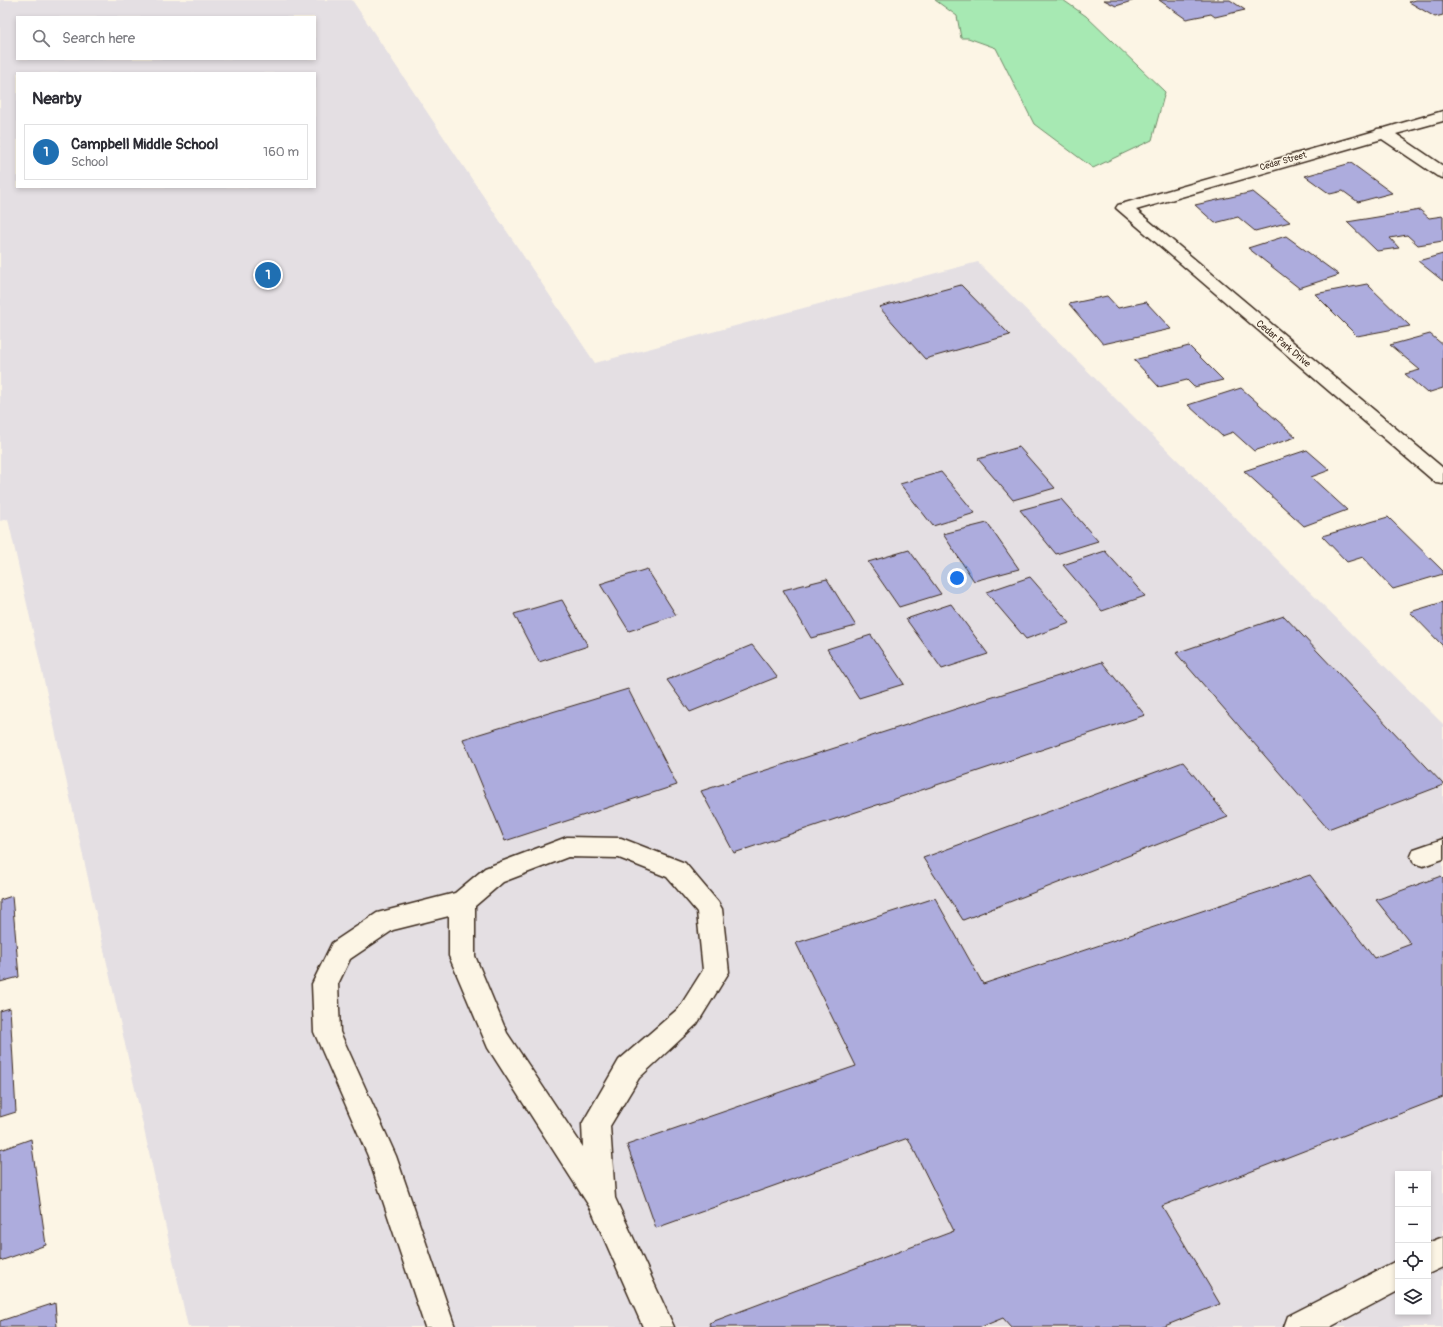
<!DOCTYPE html>
<meta charset="utf-8">
<style>
body{margin:0;font-family:Pangolin,sans-serif;background:#f7f7f7;color:#2b2b33}
.controls{position:absolute;right:12px;bottom:12px;display:grid;overflow:hidden;border-radius:0px;box-shadow:0 2px 6px #0003}
.controls button{width:36px;height:36px;display:grid;place-items:center;padding:0;border:0;border-bottom:1px solid #e1e1e2;background:#fff;color:#2b2b33;font:20px sans-serif}
.you{position:absolute;left:957px;top:578px;width:14px;height:14px;margin:-10px;border:3px solid #fff;border-radius:50%;background:#1a73e8;box-shadow:0 0 0 6px #1a73e833}
.badge{display:grid;place-items:center;width:26px;height:26px;border-radius:50%;background:#1f6fb2;color:#fff;font-size:13px;font-weight:700}
.pin{position:absolute;translate:-50% -50%;border:2px solid #fff;box-shadow:0 1px 4px #0006}
.list{margin:0;padding:0;list-style:none}
h2{display:flex;justify-content:space-between;align-items:center;height:52px;margin:0;padding:0 16px;font-size:17px}
h2 small{font-size:13px;font-weight:400;color:#7c7c81}
.list li{display:grid;grid-template-columns:26px 1fr auto;gap:12px;align-items:center;box-sizing:border-box;height:56px;margin:0 8px 8px;padding:0 8px;border:1px solid #e1e1e2;border-radius:0px}
.list b{display:block;font-size:15px;white-space:nowrap}
.list p{margin:0;font-size:13px;white-space:nowrap;color:#7c7c81}
.list em{font-size:13px;font-style:normal;color:#7c7c81}
.icon{flex:none;width:22px;height:22px;fill:none;stroke:currentColor;stroke-width:2;stroke-linecap:round;stroke-linejoin:round}
.map{position:relative;flex:none;width:1443px;height:1327px;overflow:hidden}
.search{position:absolute;background:#fff;box-shadow:0 2px 6px #0003;left:16px;top:16px;width:300px;height:44px;display:flex;align-items:center;gap:10px;box-sizing:border-box;padding:0 14px;border-radius:0px;color:#7c7c81;font-size:15px}
.panel{position:absolute;background:#fff;box-shadow:0 2px 6px #0003;left:16px;top:72px;width:300px;height:116px;border-radius:0px}
.map>svg:first-child{display:block}
</style>
<div class="map">
<svg width="1443" height="1327" viewBox="0 0 1443 1327">
<rect width="100%" height="100%" fill="#fcf5e5"/>
<filter id="ink" filterUnits="userSpaceOnUse"><feTurbulence type="fractalNoise" baseFrequency=".025" numOctaves="2"/><feDisplacementMap in="SourceGraphic" scale="8" xChannelSelector="R" yChannelSelector="G"/><feConvolveMatrix kernelMatrix="1 2 1 2 8 2 1 2 1" color-interpolation-filters="sRGB"/></filter>
<g filter="url(#ink)">
<path fill="#e4dfe3" fill-rule="evenodd" d="M 0,0 L 352,0 L 595,363 L 978,262 L 1443,724 L 1443,1327 L 188,1327 L 8,519 L 0,521 ZM 17,17 L 315,17 L 315,59 L 17,59 ZM 17,73 L 315,73 L 315,187 L 17,187 ZM 1398,1174 L 1428,1174 L 1428,1312 L 1398,1312 Z"/>
<path fill="#a7e9b3" stroke="#718a68" d="M 935,0 L 1063,0 L 1086,16 L 1165,92 L 1152,140 L 1093,168 L 1034,124 L 996,48 L 968,38 L 961,38 L 957,16 Z"/>
<path fill="#adacdd" stroke="#3b2a1e" d="M 1104,0 L 1135,0 L 1116,6 Z
M 1159,0 L 1230,0 L 1245,10 L 1215,17 L 1211,14 L 1186,19 Z
M 1416,0 L 1443,0 L 1443,15 L 1435,17 L 1409,2 Z
M 1351,163 L 1392,193 L 1358,202 L 1343,191 L 1330,194 L 1305,176 Z
M 1253,192 L 1290,222 L 1255,231 L 1238,217 L 1215,223 L 1195,205 Z
M 1420,210 L 1429,218 L 1443,216 L 1443,241 L 1418,245 L 1407,235 L 1390,238 L 1399,248 L 1377,251 L 1347,222 Z
M 1286,236 L 1339,275 L 1299,288 L 1248,248 Z
M 1443,254 L 1443,281 L 1418,261 Z
M 1367,284 L 1410,326 L 1357,336 L 1315,294 Z
M 961,285 L 1010,335 L 925,359 L 879,307 Z
M 1107,296 L 1118,308 L 1146,302 L 1171,329 L 1103,344 L 1069,304 Z
M 1430,334 L 1443,345 L 1443,388 L 1427,393 L 1405,374 L 1420,370 L 1390,345 Z
M 1189,346 L 1223,380 L 1194,387 L 1187,380 L 1159,387 L 1134,360 Z
M 1241,388 L 1296,437 L 1254,451 L 1233,432 L 1222,436 L 1188,405 Z
M 1019,447 L 1055,488 L 1013,500 L 978,459 Z
M 1307,450 L 1330,470 L 1311,477 L 1347,510 L 1304,526 L 1244,471 Z
M 941,472 L 975,513 L 933,526 L 900,484 Z
M 1061,499 L 1098,541 L 1056,554 L 1020,510 Z
M 1388,517 L 1443,571 L 1443,574 L 1393,589 L 1363,557 L 1347,562 L 1322,536 Z
M 987,523 L 1019,569 L 974,581 L 943,534 Z
M 909,550 L 941,594 L 899,607 L 868,562 Z
M 1105,551 L 1145,596 L 1102,611 L 1063,565 Z
M 647,569 L 676,615 L 629,631 L 600,584 Z
M 1030,577 L 1070,623 L 1026,639 L 986,592 Z
M 827,579 L 856,626 L 811,638 L 783,590 Z
M 562,600 L 588,646 L 539,662 L 514,614 Z
M 1443,602 L 1443,646 L 1410,612 Z
M 951,604 L 988,654 L 942,669 L 906,619 Z
M 1284,616 L 1443,784 L 1443,785 L 1328,829 L 1176,653 Z
M 871,635 L 904,684 L 859,698 L 827,649 Z
M 752,645 L 777,677 L 690,712 L 667,680 Z
M 1102,662 L 1145,715 L 734,853 L 701,791 Z
M 628,689 L 677,785 L 505,841 L 463,739 Z
M 1183,762 L 1228,817 L 963,920 L 923,858 Z
M 1310,875 L 1374,958 L 1411,944 L 1376,900 L 1441,876 L 1443,878 L 1443,1097 L 1162,1206 L 1220,1304 L 1162,1327 L 1011,1327 L 1003,1318 L 981,1327 L 711,1327 L 709,1323 L 954,1231 L 908,1138 L 656,1228 L 627,1145 L 856,1066 L 796,943 L 935,898 L 983,984 Z
M 12,896 L 19,977 L 0,982 L 0,900 Z
M 10,1008 L 16,1112 L 0,1117 L 0,1011 Z
M 31,1139 L 46,1245 L 0,1261 L 0,1150 Z
M 55,1303 L 57,1327 L 0,1327 L 0,1321 Z"/>
<g fill="none" stroke-linecap="round" stroke-linejoin="round">
<defs>
<path id="service" d="M 567,837 L 621,838 L 685,863 L 718,902 L 722,909 L 729,972 L 697,1024 L 639,1078 L 610,1126 L 615,1198 L 674,1327 L 643,1327 L 591,1209 L 488,1048 L 449,956 L 449,916 L 393,930 L 350,959 L 338,984 L 340,1032 L 396,1156 L 455,1327 L 425,1327 L 368,1156 L 314,1032 L 312,984 L 332,943 L 377,913 L 455,893 L 485,868 ZM 568,857 L 619,858 L 667,877 L 697,912 L 703,970 L 679,1008 L 619,1060 L 582,1124 L 583,1147 L 507,1033 L 475,956 L 475,906 L 503,882 Z
M 1443,839 L 1443,859 L 1423,866 L 1414,863 L 1411,856 L 1414,849 Z
M 1443,1237 L 1443,1267 L 1428,1274 L 1428,1243 Z
M 1398,1260 L 1398,1291 L 1330,1327 L 1284,1327 L 1288,1316 Z"/>
<path id="minor" d="M 1443,111 L 1443,121 L 1396,134 L 1443,166 L 1443,178 L 1437,176 L 1382,139 L 1136,210 L 1443,468 L 1443,484 L 1436,483 L 1116,208 L 1118,205 L 1375,131 L 1377,129 L 1385,128 Z"/>
</defs>
<use href="#service" stroke="#3b2a1e" stroke-width="3"/>
<use href="#minor" stroke="#3b2a1e" stroke-width="3"/>
<use href="#service" fill="#fcf5e5" fill-rule="evenodd"/>
<use href="#minor" fill="#fcf5e5" fill-rule="evenodd"/>
</g>
</g>
<g text-anchor="middle" stroke-width="3" stroke-linejoin="round" paint-order="stroke">
<g font-size="9" fill="#3b2a1e" stroke="#fcf5e5">
<text transform="translate(1283 161) rotate(-16)" y="3">Cedar Street</text>
</g>
<g font-size="10" fill="#3b2a1e" stroke="#fcf5e5">
<text transform="translate(1284 343) rotate(40)" y="4">Cedar Park Drive</text>
</g>
</g>
</svg>
<div class="controls">
<button>+</button>
<button>−</button>
<button><svg class="icon" aria-label="locate" viewBox="0 0 24 24"><circle cx="12" cy="12" r="6"/><path d="M12 2v4M12 18v4M2 12h4M18 12h4"/></svg></button>
<button><svg class="icon" aria-label="layers" viewBox="0 0 24 24"><path d="M12 4l9 5-9 5-9-5zM3 14l9 5 9-5"/></svg></button>
</div>
<div class="you"></div>
<div class="pin badge" style="left:268px;top:275px">1</div>
<div class="search"><svg class="icon" aria-label="search" viewBox="0 0 24 24"><circle cx="10" cy="10" r="6"/><path d="M15 15l6 6"/></svg>Search here</div>
<section class="panel">
<h2>Nearby<small></small></h2>
<ul class="list">
<li><span class="badge">1</span><div><b>Campbell Middle School</b><p>School</p></div><em>160 m</em></li>
</ul>
</section>
</div>
